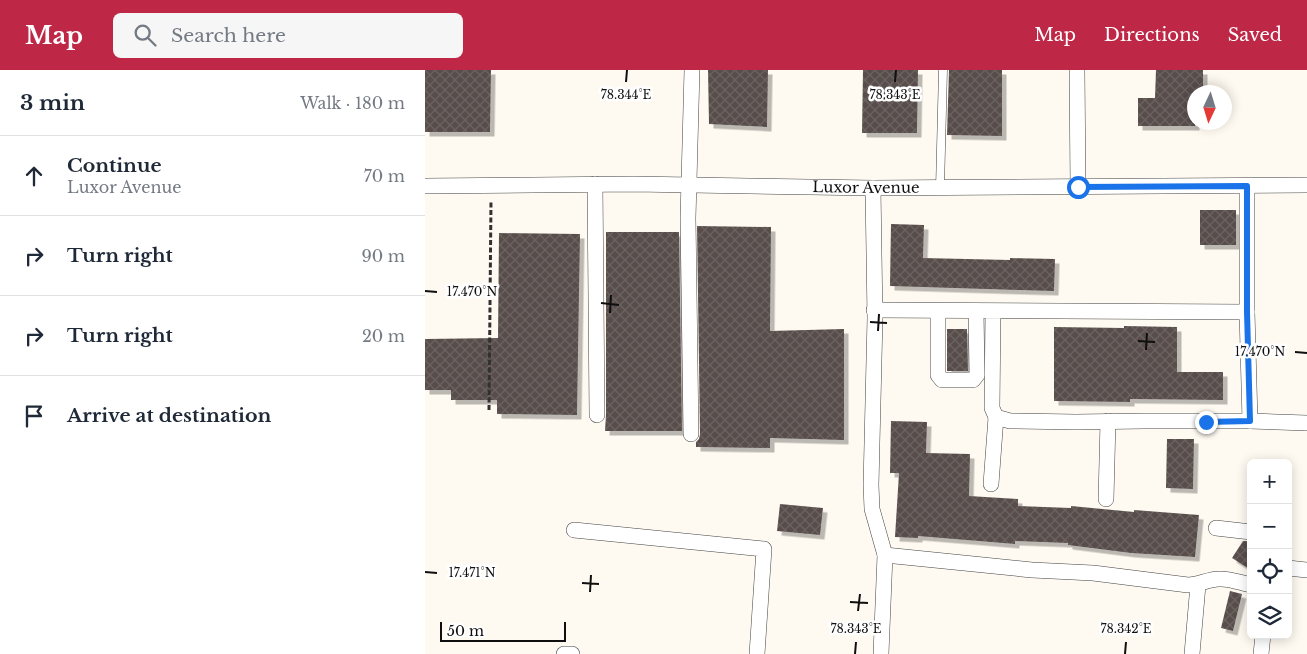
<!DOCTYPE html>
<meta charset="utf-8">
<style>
body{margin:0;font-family:"Libre Baskerville",serif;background:#f6f6f7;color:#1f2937}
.controls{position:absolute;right:15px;bottom:15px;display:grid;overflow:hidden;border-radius:8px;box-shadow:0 2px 12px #0003}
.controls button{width:45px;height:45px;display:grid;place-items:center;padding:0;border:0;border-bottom:1px solid #e0e1e3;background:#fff;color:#1f2937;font:25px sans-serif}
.compass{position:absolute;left:762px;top:15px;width:45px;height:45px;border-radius:50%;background:#fff;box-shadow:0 2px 12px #0003;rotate:184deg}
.scale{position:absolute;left:15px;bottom:12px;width:126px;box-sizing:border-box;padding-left:5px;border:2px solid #0f0f0f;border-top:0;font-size:14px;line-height:18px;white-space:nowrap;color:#0f0f0f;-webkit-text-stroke:4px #fff;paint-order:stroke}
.stop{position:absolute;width:15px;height:15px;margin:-11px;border:4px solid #1a73e8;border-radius:50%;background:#fff}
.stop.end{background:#1a73e8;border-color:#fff;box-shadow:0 1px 5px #0008}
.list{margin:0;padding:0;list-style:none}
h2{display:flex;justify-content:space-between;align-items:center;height:65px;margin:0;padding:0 20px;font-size:21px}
h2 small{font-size:16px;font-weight:400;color:#747a83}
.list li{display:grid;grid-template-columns:32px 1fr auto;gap:15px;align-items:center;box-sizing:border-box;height:80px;padding:0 20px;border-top:1px solid #e0e1e3}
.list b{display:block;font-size:19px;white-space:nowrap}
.list p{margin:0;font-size:16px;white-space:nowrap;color:#747a83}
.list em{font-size:16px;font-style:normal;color:#747a83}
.icon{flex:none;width:28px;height:28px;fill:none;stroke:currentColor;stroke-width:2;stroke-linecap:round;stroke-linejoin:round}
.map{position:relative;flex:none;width:882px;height:584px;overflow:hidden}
header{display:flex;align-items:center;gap:30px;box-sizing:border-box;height:70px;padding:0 25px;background:#be2746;color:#fff}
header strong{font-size:24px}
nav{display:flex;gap:28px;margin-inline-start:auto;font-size:18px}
.search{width:350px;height:45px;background:#f6f6f7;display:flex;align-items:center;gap:12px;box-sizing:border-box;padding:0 18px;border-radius:8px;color:#747a83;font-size:19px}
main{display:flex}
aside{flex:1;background:#fff}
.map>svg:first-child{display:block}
</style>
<header>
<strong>Map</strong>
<div class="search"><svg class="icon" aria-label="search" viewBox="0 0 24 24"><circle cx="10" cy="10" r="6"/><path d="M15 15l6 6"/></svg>Search here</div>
<nav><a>Map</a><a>Directions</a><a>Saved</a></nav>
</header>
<main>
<aside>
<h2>3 min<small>Walk · 180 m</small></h2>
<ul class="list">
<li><svg class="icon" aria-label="ahead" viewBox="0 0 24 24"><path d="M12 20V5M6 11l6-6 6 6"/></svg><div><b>Continue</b><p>Luxor Avenue</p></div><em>70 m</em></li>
<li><svg class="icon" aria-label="right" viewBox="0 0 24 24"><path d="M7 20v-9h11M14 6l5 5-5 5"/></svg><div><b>Turn right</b></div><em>90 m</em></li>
<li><svg class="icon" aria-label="right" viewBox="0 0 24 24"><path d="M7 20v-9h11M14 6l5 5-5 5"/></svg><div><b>Turn right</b></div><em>20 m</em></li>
<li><svg class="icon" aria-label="arrive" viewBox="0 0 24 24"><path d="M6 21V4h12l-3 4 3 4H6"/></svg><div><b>Arrive at destination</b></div></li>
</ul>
</aside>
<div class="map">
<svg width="882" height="584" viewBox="0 0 882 584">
<defs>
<pattern id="building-cross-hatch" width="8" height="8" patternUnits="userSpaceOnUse" patternTransform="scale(1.25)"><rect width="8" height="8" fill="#584e4b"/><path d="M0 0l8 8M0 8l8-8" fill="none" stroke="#6b6361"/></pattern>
<filter id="shadow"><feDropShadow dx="4.5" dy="4.5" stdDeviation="0" flood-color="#0004"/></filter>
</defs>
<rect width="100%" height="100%" fill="#fffaf1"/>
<path fill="url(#building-cross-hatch)" filter="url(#shadow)" d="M 0,0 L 66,0 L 65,62 L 0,62 Z
M 283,0 L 343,0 L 342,57 L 284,54 Z
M 438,0 L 493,0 L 492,63 L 437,63 Z
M 524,0 L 577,0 L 577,66 L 522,65 Z
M 731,0 L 778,0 L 778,22 L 770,22 L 770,56 L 713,56 L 713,28 L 730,28 Z
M 775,140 L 811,140 L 811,175 L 775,175 Z
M 466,154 L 499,155 L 498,188 L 585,190 L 585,188 L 630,189 L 629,221 L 465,216 Z
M 272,156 L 346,157 L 345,261 L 419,259 L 419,370 L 345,368 L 345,378 L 271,377 L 271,372 L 274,369 L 275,364 Z
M 181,162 L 254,162 L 257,361 L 180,361 L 181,345 Z
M 74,163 L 155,164 L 152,345 L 72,344 L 72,330 L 26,330 L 26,320 L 0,320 L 0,269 L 73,268 Z
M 699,256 L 752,257 L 752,302 L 798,302 L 798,330 L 705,329 L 705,332 L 629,331 L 629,257 L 699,258 Z
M 522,259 L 542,259 L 543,301 L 522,301 Z
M 466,351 L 502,352 L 501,383 L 545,384 L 544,426 L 593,429 L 593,436 L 646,438 L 646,436 L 709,442 L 709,440 L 774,445 L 770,487 L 706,483 L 643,475 L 643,473 L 590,471 L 590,474 L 493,466 L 493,468 L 470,467 L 474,403 L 465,403 Z
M 742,369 L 769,369 L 768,419 L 741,418 Z
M 355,434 L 398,438 L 395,465 L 352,461 Z
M 818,471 L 826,471 L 826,500 L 807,488 Z
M 805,521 L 817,524 L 808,561 L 796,558 Z"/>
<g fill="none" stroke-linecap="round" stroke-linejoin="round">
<defs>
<path id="service" d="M 515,118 L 518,0"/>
<g id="minor">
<path d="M 652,0 L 653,117"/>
<path d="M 170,114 L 172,345"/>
<path id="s1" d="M 0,116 L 209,114 L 448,118 L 882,115"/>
<path d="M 822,116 L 822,242"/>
<path d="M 448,118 L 450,248 L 446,415 L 447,439 L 460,485 L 456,584"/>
<path d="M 449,240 L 822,242 L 825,351 L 719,351 L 651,352 L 585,351 L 571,347 L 567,338 L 568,241"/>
<path d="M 513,241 L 513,305 L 517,310 L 548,310 L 552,305 L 551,241"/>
<path d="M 825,351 L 882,353"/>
<path d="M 266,364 L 263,148 L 267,0"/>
<path d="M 566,414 L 571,347"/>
<path d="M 681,429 L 683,351"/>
<path d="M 791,458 L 826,462"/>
<path d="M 149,460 L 339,479 L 332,584"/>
<path d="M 460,485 L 607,500 L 668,503 L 763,515 C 774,515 783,509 794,509 C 804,508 816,513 826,515"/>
<path d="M 863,498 L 882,500"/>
<path d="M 139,584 L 147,584"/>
<path d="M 767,584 L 773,515"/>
<path d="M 836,584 L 838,565"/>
</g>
</defs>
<use href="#service" stroke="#424242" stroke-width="9"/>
<use href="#minor" stroke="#424242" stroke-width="16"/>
<path stroke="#313131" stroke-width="3" stroke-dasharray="5 2.5" stroke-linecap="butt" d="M 64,340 L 66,130"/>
<use href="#service" stroke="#fff" stroke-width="8"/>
<use href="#minor" stroke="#fff" stroke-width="15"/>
</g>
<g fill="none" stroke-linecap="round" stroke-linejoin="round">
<path stroke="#1a73e8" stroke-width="6" d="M 653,117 L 822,116 L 822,242 L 825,351 L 781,352"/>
</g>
<path fill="none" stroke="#0f0f0f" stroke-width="2" d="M 201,12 L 202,0M 470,12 L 471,0M 0,221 L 12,222M 176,233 L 194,235M 185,243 L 186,225M 445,252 L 462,253M 453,261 L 454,244M 713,271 L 730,272M 721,280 L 722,263M 870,282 L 882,283M 0,502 L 12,503M 157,513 L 174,514M 165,522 L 166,505M 425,532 L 443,533M 433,541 L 435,524M 430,584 L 431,572M 700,584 L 701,572"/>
<g text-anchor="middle" stroke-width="5" stroke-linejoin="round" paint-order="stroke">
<g font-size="15" fill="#0f0f0f" stroke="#fff">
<text dy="5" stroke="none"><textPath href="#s1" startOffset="441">Luxor Avenue</textPath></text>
</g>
</g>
<g font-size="12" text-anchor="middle" fill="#0f0f0f" stroke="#fff" stroke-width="5" stroke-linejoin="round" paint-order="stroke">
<text x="201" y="29">78.344°E</text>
<text x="470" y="29">78.343°E</text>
<text x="47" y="226">17.470°N</text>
<text x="835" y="286">17.470°N</text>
<text x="47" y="507">17.471°N</text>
<text x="431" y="563">78.343°E</text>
<text x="701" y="563">78.342°E</text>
</g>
</svg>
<div class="controls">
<button>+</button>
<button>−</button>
<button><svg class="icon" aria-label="locate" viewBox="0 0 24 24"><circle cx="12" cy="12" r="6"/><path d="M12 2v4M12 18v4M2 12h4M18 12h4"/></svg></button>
<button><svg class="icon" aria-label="layers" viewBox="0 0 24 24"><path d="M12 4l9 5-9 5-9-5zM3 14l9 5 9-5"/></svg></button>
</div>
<svg class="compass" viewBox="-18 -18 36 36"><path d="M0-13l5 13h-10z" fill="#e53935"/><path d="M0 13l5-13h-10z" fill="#747a83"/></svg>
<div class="scale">50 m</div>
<div class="stop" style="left:653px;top:117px"></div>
<div class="stop end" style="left:781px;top:352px"></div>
</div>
</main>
